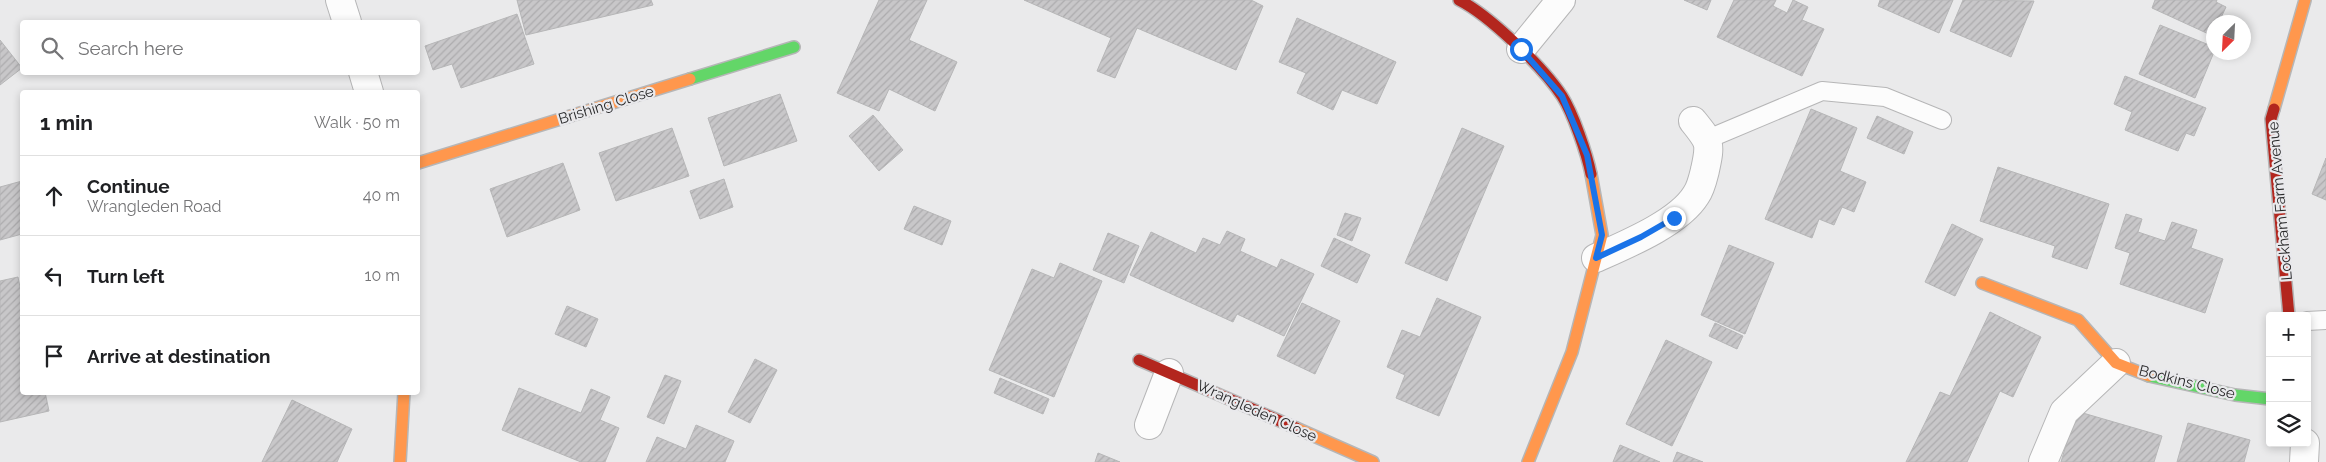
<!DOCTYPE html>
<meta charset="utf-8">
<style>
body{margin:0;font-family:Raleway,sans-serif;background:#f6f6f6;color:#202124}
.controls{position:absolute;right:15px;bottom:15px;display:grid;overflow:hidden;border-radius:5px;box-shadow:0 2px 8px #0003}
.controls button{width:45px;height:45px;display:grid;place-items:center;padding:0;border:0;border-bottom:1px solid #e0e0e0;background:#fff;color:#202124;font:25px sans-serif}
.compass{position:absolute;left:2206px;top:15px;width:45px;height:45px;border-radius:50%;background:#fff;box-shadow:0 2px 8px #0003;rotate:204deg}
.stop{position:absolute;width:15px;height:15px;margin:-11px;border:4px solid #1a73e8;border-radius:50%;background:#fff}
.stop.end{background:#1a73e8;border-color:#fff;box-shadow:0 1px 5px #0008}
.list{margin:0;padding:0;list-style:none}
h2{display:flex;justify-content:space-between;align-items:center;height:65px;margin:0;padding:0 20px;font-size:21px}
h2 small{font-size:16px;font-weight:400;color:#757577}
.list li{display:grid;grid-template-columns:32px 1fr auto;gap:15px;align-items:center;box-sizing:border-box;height:80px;padding:0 20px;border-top:1px solid #e0e0e0}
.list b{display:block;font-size:19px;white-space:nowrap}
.list p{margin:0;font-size:16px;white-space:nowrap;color:#757577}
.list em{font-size:16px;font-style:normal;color:#757577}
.icon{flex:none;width:28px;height:28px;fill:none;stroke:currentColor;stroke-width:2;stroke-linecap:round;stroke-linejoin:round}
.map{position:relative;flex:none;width:2326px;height:462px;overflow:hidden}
.search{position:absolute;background:#fff;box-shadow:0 2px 8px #0003;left:20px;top:20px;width:400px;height:55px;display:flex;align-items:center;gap:12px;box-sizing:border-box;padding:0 18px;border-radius:5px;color:#757577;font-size:19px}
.panel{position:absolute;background:#fff;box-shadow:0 2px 8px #0003;left:20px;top:90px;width:400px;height:305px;border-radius:5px}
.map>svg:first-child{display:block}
</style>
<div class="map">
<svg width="2326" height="462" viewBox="0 0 2326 462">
<defs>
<pattern id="building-hatch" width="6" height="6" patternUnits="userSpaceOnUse" patternTransform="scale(1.25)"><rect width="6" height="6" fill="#c8c7c9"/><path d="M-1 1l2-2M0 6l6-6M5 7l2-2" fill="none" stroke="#acabad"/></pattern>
</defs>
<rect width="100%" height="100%" fill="#eaeaeb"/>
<path fill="url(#building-hatch)" stroke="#b6b6b7" d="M 517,0 L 651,0 L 653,5 L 526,35 Z
M 879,0 L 927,0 L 909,40 L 957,62 L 935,111 L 889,89 L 879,111 L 837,93 Z
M 1024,0 L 1251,0 L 1263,6 L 1236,70 L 1137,28 L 1115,78 L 1097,71 L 1111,38 Z
M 1684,0 L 1711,0 L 1707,10 Z
M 1734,0 L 1776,0 L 1773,6 L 1787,13 L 1793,0 L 1808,7 L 1802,20 L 1824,29 L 1802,76 L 1717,37 Z
M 1880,0 L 1953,0 L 1939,33 L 1878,6 Z
M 1963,0 L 2034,1 L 2011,57 L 1950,31 Z
M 2155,0 L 2217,0 L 2216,2 L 2226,7 L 2219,22 L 2214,22 L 2213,36 L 2152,8 Z
M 517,14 L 534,64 L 461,88 L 452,64 L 433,70 L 425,46 Z
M 1297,18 L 1396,62 L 1377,104 L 1342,90 L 1333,110 L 1297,93 L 1306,73 L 1279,62 Z
M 2160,25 L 2214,47 L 2214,52 L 2195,98 L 2139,74 Z
M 0,40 L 22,68 L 0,85 Z
M 2125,76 L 2206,108 L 2194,136 L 2186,133 L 2178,151 L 2125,130 L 2132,112 L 2114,104 Z
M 780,94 L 797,141 L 724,166 L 708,118 Z
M 1811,109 L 1857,128 L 1840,171 L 1866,182 L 1854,212 L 1842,207 L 1834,225 L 1819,219 L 1812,238 L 1765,219 Z
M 873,115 L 903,150 L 879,171 L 849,136 Z
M 1877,116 L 1913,132 L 1904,154 L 1867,138 Z
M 672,128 L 689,176 L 616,201 L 599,153 Z
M 1462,128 L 1504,146 L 1447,281 L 1405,263 Z
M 2326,158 L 2326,200 L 2312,194 Z
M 563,163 L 580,210 L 507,237 L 490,189 Z
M 1998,167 L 2109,204 L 2087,269 L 2052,257 L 2055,246 L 1980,221 Z
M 724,179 L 733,207 L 700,219 L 690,191 Z
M 22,181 L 22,234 L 0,240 L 0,187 Z
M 914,206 L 951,221 L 942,245 L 904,229 Z
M 1345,213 L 1361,218 L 1352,241 L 1337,235 Z
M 2126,214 L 2142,219 L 2138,232 L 2165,241 L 2172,222 L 2197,230 L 2191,248 L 2223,259 L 2205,313 L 2120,284 L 2130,253 L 2115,248 Z
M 1952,224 L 1983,239 L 1955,296 L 1925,282 Z
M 1227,231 L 1245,239 L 1240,251 L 1277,268 L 1281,259 L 1314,274 L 1284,336 L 1237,314 L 1233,322 L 1130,275 L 1151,232 L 1196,253 L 1203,238 L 1220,245 Z
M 1108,233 L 1139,246 L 1124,283 L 1093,270 Z
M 1334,238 L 1370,255 L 1357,283 L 1321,266 Z
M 1729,245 L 1774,263 L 1745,334 L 1701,315 Z
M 1060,263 L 1102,281 L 1054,397 L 989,370 L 1032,269 L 1054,278 Z
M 18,277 L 22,297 L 22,392 L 45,392 L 49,411 L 0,422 L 0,281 Z
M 1437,298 L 1481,317 L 1439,416 L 1396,398 L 1405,375 L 1387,367 L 1402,330 L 1420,337 Z
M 1302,303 L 1340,321 L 1315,374 L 1277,356 Z
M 567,306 L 598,319 L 586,347 L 555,334 Z
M 1990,312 L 2041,337 L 2013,397 L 2000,391 L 1967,462 L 1906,462 L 1940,392 L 1950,396 Z
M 1715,323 L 1743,336 L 1737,349 L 1709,336 Z
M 1666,340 L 1712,362 L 1672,446 L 1626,424 Z
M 755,359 L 777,370 L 750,423 L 728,412 Z
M 665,375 L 681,381 L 664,424 L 647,417 Z
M 1000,378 L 1049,399 L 1043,414 L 994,393 Z
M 519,388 L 581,413 L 591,389 L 610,397 L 600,420 L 619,428 L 605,462 L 581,462 L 502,430 Z
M 292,400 L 352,429 L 337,462 L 262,462 Z
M 2076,411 L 2162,436 L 2154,462 L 2061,462 Z
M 2188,423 L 2250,440 L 2244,462 L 2177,462 Z
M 696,425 L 734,441 L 725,462 L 646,462 L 657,437 L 686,449 Z
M 1620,445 L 1660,462 L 1613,462 Z
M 1677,452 L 1703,462 L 1673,462 Z
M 1098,453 L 1120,462 L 1095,462 Z"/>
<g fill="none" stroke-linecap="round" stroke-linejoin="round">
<defs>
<path id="lane" d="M 1708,139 L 1822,91 L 1885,97 L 1942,120
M 2307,321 L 2326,320"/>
<path id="street" d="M 340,0 L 347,22
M 1521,49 L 1561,0
M 363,72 L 369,92
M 1596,258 C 1625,245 1679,223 1696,195 C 1701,188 1703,178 1705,170 C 1711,143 1710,142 1693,121
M 1149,425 L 1169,373
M 2043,462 L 2064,412 L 2116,363
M 2304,462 L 2305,443"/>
<path id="fast" d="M 690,79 L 794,47
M 2149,376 L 2235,395 L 2270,399"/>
<path id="slow" d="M 2274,109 L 2305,0
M 418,163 L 690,79
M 1982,283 L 2078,320 L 2116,363 L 2149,376
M 1296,428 L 1373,462
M 400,462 L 404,392
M 1528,462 L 1572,352 L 1602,235 L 1591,174"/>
<path id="jam" d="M 1459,0 C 1489,15 1543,67 1562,96 C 1573,113 1587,154 1591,174
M 2274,109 L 2271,119 L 2289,316
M 1139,360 L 1296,428"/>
</defs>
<use href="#lane" stroke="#b6b6b7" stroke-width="20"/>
<use href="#street" stroke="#b6b6b7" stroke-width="30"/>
<use href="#fast" stroke="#b6b6b7" stroke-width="14"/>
<use href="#slow" stroke="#b6b6b7" stroke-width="14"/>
<use href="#jam" stroke="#b6b6b7" stroke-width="14"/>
<use href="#lane" stroke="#fcfcfc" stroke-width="18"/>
<use href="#street" stroke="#fcfcfc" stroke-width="28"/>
<use href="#fast" stroke="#63d668" stroke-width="11"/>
<use href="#slow" stroke="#ff974d" stroke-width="11"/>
<use href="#jam" stroke="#b3261e" stroke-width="11"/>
</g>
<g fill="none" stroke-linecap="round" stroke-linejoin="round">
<path stroke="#1a73e8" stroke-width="6" d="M 1521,49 L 1562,96 L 1587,155 L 1602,235 L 1596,258 L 1641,237 L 1674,218"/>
</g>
<g text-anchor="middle" stroke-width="4.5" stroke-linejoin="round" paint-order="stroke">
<g font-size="15" fill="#2a2a2b" stroke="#e9e9ec">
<text transform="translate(606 105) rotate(-17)" y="5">Brishing Close</text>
<text transform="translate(2280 201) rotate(-95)" y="5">Lockham Farm Avenue</text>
<text transform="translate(2187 382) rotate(14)" y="5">Bodkins Close</text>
<text transform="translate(1257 411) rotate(24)" y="5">Wrangleden Close</text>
</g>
</g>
</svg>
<div class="controls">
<button>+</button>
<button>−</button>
<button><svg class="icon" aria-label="layers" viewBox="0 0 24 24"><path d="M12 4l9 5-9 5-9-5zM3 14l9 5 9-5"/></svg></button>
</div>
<svg class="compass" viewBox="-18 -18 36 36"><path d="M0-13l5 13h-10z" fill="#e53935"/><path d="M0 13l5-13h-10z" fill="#757577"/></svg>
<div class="stop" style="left:1521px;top:49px"></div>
<div class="stop end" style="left:1674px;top:218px"></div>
<div class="search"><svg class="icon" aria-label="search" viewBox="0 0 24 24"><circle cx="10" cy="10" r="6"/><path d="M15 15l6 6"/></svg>Search here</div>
<section class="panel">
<h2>1 min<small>Walk · 50 m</small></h2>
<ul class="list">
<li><svg class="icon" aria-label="ahead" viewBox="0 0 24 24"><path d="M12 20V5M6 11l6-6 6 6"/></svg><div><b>Continue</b><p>Wrangleden Road</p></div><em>40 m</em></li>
<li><svg class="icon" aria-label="left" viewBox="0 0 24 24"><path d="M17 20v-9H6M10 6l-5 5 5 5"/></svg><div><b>Turn left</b></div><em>10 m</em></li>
<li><svg class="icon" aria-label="arrive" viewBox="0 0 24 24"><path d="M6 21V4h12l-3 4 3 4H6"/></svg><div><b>Arrive at destination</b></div></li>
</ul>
</section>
</div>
